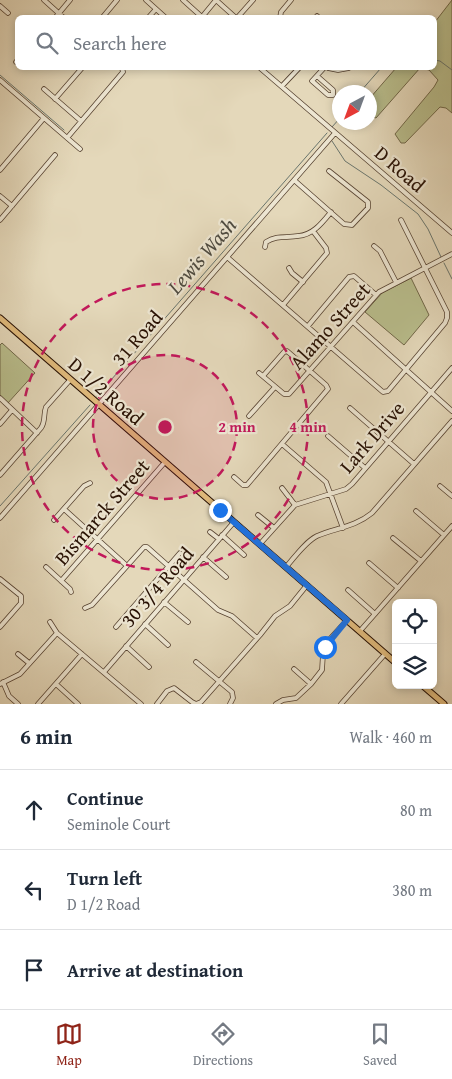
<!DOCTYPE html>
<meta charset="utf-8">
<style>
body{margin:0;font-family:"Gentium Book Plus",serif;background:#f2f2f3;color:#1f2937}
.controls{position:absolute;right:15px;bottom:15px;display:grid;overflow:hidden;border-radius:8px;box-shadow:0 2px 8px #0003}
.controls button{width:45px;height:45px;display:grid;place-items:center;padding:0;border:0;border-bottom:1px solid #e0e1e3;background:#fff;color:#1f2937;font:25px sans-serif}
.compass{position:absolute;left:332px;top:85px;width:45px;height:45px;border-radius:50%;background:#fff;box-shadow:0 2px 8px #0003;rotate:221deg}
.stop{position:absolute;width:15px;height:15px;margin:-11px;border:4px solid #1a73e8;border-radius:50%;background:#fff}
.stop.end{background:#1a73e8;border-color:#fff;box-shadow:0 1px 5px #0008}
.list{margin:0;padding:0;list-style:none}
h2{display:flex;justify-content:space-between;align-items:center;height:65px;margin:0;padding:0 20px;font-size:21px}
h2 small{font-size:16px;font-weight:400;color:#747a83}
.list li{display:grid;grid-template-columns:32px 1fr auto;gap:15px;align-items:center;box-sizing:border-box;height:80px;padding:0 20px;border-top:1px solid #e0e1e3}
.list b{display:block;font-size:19px;white-space:nowrap}
.list p{margin:0;font-size:16px;white-space:nowrap;color:#747a83}
.list em{font-size:16px;font-style:normal;color:#747a83}
.icon{flex:none;width:28px;height:28px;fill:none;stroke:currentColor;stroke-width:2;stroke-linecap:round;stroke-linejoin:round}
.map{position:relative;flex:none;width:452px;height:704px;overflow:hidden}
.search{position:absolute;background:#fff;box-shadow:0 2px 8px #0003;left:15px;right:15px;top:15px;height:55px;display:flex;align-items:center;gap:12px;box-sizing:border-box;padding:0 18px;border-radius:8px;color:#747a83;font-size:19px}
.sheet{height:305px;background:#fff}
nav{display:flex;justify-content:space-around;align-items:center;box-sizing:border-box;height:70px;border-top:1px solid #e0e1e3;background:#fff;font-size:14px;color:#747a83}
nav a{display:grid;justify-items:center;gap:2px}
nav .on{color:#8f2418}
.map>svg:first-child{display:block}
</style>
<div class="map">
<svg width="452" height="704" viewBox="0 0 452 704">
<rect width="100%" height="100%" fill="#e4d8ba"/>
<filter id="stains"><feTurbulence type="fractalNoise" baseFrequency=".004" numOctaves="4"/><feColorMatrix values="0 0 0 0 .2 0 0 0 0 .09 0 0 0 0 .02 0 0 0 .5 -.17"/></filter>
<radialGradient id="worn" r=".72"><stop offset=".6" stop-color="#630" stop-opacity="0"/><stop offset="1" stop-color="#630" stop-opacity=".3"/></radialGradient>
<path fill="#b9be8d" stroke="#706748" d="M 452,0 L 452,113 L 446,108 L 440,107 L 405,143 L 401,143 L 395,134 L 434,87 L 438,80 L 429,70 L 421,68 L 434,68 L 435,22 Z
M 396,68 L 420,68 L 376,118 L 370,116 L 370,98 Z
M 411,278 L 429,315 L 404,345 L 365,312 L 382,293 Z
M 2,343 L 35,373 L 7,404 L 0,397 L 0,345 Z"/>
<g fill="none" stroke-linecap="round" stroke-linejoin="round">
<path stroke="#69756d" stroke-width="1" d="M 434,60 L 440,61 L 452,70
M 0,75 L 64,130
M 360,92 L 381,68
M 332,127 L 340,118
M 332,141 L 345,161 L 381,185 L 418,214 L 428,229 L 441,257
M 444,263 L 452,279
M 97,396 L 327,133
M 0,506 L 90,405"/>
<defs>
<path id="minor" d="M 44,0 L 64,18
M 146,0 L 166,18
M 183,0 L 203,18
M 216,0 L 236,18
M 0,6 L 8,13
M 317,16 L 319,18
M 202,17 L 216,0
M 55,18 L 70,0
M 102,18 L 117,0
M 148,18 L 156,9
M 237,18 L 253,0
M 280,18 L 281,12 L 291,0
M 16,62 L 18,60
M 260,68 L 452,233
M 328,68 L 338,70 L 349,68
M 317,76 L 333,90 L 333,95 L 328,95 L 312,81 L 324,68
M 0,80 L 80,149
M 282,86 L 299,68
M 44,89 L 81,121
M 55,99 L 82,68
M 67,138 L 123,72 L 122,68
M 0,170 L 44,118
M 294,180 L 344,224 L 352,225 L 368,208 L 368,202 L 329,171
M 0,196 L 12,206
M 0,220 L 55,155
M 374,246 L 380,251 L 396,282
M 265,247 L 266,242 C 277,235 286,238 298,236 C 313,235 322,223 331,212
M 227,257 L 383,392 L 388,391 L 445,323 L 447,318 L 447,312 L 401,220
M 289,268 L 292,273 L 303,282
M 283,305 L 327,253 L 326,248 L 313,231
M 353,322 L 452,411
M 308,326 L 349,277 L 354,276 L 376,295
M 259,373 L 284,394 L 289,394 L 379,292 L 452,254
M 0,398 L 37,433
M 350,408 L 414,464
M 249,416 L 275,387
M 0,424 L 12,410
M 328,436 L 365,468
M 282,444 L 326,482 L 343,528
M 0,475 L 41,428 C 46,421 43,414 46,407 L 70,380
M 234,477 L 243,485 L 247,485 L 328,389 L 326,385 L 287,351 L 284,352 L 263,376
M 440,486 L 452,496
M 282,488 L 295,505
M 64,509 L 126,565
M 416,511 L 444,535
M 258,515 L 274,528
M 0,518 L 335,133
M 54,520 L 84,486 L 90,483
M 210,532 L 219,539
M 222,535 L 244,555
M 393,538 L 421,561
M 260,544 L 295,505 L 346,489 L 352,484 L 452,368
M 203,557 L 226,577
M 369,563 L 398,588
M 46,567 L 70,589 L 71,592
M 286,567 C 295,557 305,542 317,536 C 336,528 355,527 372,513 L 452,421
M 0,579 L 21,596 L 21,603 L 0,627
M 61,581 L 165,462
M 348,590 L 375,614
M 164,602 L 188,622
M 85,608 L 92,605 L 144,547 L 147,547 L 218,610 L 232,616 L 257,638
M 50,622 L 57,633 L 141,704
M 145,624 L 168,645
M 116,627 L 180,553
M 360,631 L 452,526
M 126,646 L 149,667
M 18,654 L 29,663
M 196,662 L 232,692 L 233,698 L 230,704
M 294,669 L 311,684
M 104,672 L 234,522
M 3,682 L 9,696 L 18,704
M 0,684 L 20,674 L 57,633
M 56,684 L 78,704
M 38,704 L 82,654
M 157,704 L 167,691 L 174,688 L 192,702 L 196,704 L 201,702 L 260,635 L 275,616 L 290,606 L 307,585
M 276,704 L 283,700 L 296,698 L 311,684 L 322,670 L 323,654 L 328,641 L 347,620
M 341,704 L 385,654"/>
<path id="major" d="M 0,318 L 396,663
M 422,685 L 444,704"/>
</defs>
<use href="#minor" stroke="#564231" stroke-width="5.5"/>
<use href="#major" stroke="#271003" stroke-width="7"/>
<use href="#minor" stroke="#ede6d2" stroke-width="4"/>
<use href="#major" stroke="#e2bc7d" stroke-width="5"/>
</g>
<g fill="none" stroke-linecap="round" stroke-linejoin="round">
<path stroke="#1a73e8" stroke-width="6" d="M 220,510 L 347,620 L 325,647"/>
</g>
<circle cx="165" cy="427" r="72" fill="#c2185b" fill-opacity=".12"/>
<g fill="none" stroke="#c2185b" stroke-width="2.5" stroke-dasharray="9 6">
<circle cx="165" cy="427" r="72"/>
<circle cx="165" cy="427" r="143"/>
</g>
<g text-anchor="middle" stroke-width="4.5" stroke-linejoin="round" paint-order="stroke">
<g font-size="20" fill="#271003" stroke="#ede6d2">
<text transform="translate(400 169) rotate(41)" y="7">D Road</text>
<text transform="translate(330 326) rotate(-48)" y="7">Alamo Street</text>
<text transform="translate(137 338) rotate(-49)" y="7">31 Road</text>
<text transform="translate(106 391) rotate(41)" y="7">D 1/2 Road</text>
<text transform="translate(372 437) rotate(-49)" y="7">Lark Drive</text>
<text transform="translate(102 512) rotate(-49)" y="7">Bismarck Street</text>
<text transform="translate(157 587) rotate(-49)" y="7">30 3/4 Road</text>
</g>
<g font-size="21" font-style="italic" fill="#4e4b41" stroke="#ede6d2">
<text transform="translate(202 256) rotate(-49)" y="7">Lewis Wash</text>
</g>
</g>
<circle cx="165" cy="427" r="8" fill="#c2185b" stroke="#ede6d2" stroke-width="2.5"/>
<g font-size="15" text-anchor="middle" font-weight="bold" fill="#c2185b" stroke="#ede6d2" stroke-width="4.5" stroke-linejoin="round" paint-order="stroke">
<text x="237" y="432">2 min</text>
<text x="308" y="432">4 min</text>
</g>
<rect width="100%" height="100%" filter="url(#stains)"/>
<rect width="100%" height="100%" fill="url(#worn)"/>
</svg>
<div class="controls">
<button><svg class="icon" aria-label="locate" viewBox="0 0 24 24"><circle cx="12" cy="12" r="6"/><path d="M12 2v4M12 18v4M2 12h4M18 12h4"/></svg></button>
<button><svg class="icon" aria-label="layers" viewBox="0 0 24 24"><path d="M12 4l9 5-9 5-9-5zM3 14l9 5 9-5"/></svg></button>
</div>
<svg class="compass" viewBox="-18 -18 36 36"><path d="M0-13l5 13h-10z" fill="#e53935"/><path d="M0 13l5-13h-10z" fill="#747a83"/></svg>
<div class="stop" style="left:325px;top:647px"></div>
<div class="stop end" style="left:220px;top:510px"></div>
<div class="search"><svg class="icon" aria-label="search" viewBox="0 0 24 24"><circle cx="10" cy="10" r="6"/><path d="M15 15l6 6"/></svg>Search here</div>
</div>
<section class="sheet">
<h2>6 min<small>Walk · 460 m</small></h2>
<ul class="list">
<li><svg class="icon" aria-label="ahead" viewBox="0 0 24 24"><path d="M12 20V5M6 11l6-6 6 6"/></svg><div><b>Continue</b><p>Seminole Court</p></div><em>80 m</em></li>
<li><svg class="icon" aria-label="left" viewBox="0 0 24 24"><path d="M17 20v-9H6M10 6l-5 5 5 5"/></svg><div><b>Turn left</b><p>D 1/2 Road</p></div><em>380 m</em></li>
<li><svg class="icon" aria-label="arrive" viewBox="0 0 24 24"><path d="M6 21V4h12l-3 4 3 4H6"/></svg><div><b>Arrive at destination</b></div></li>
</ul>
</section>
<nav>
<a class="on"><svg class="icon" aria-label="map" viewBox="0 0 24 24"><path d="M3 6l6-2 6 2 6-2v14l-6 2-6-2-6 2zM9 4v14M15 6v14"/></svg>Map</a>
<a><svg class="icon" aria-label="directions" viewBox="0 0 24 24"><path d="M12 3l9 9-9 9-9-9zM9 14v-3h6M13 9l2 2-2 2"/></svg>Directions</a>
<a><svg class="icon" aria-label="saved" viewBox="0 0 24 24"><path d="M7 4h10v16l-5-4-5 4z"/></svg>Saved</a>
</nav>
